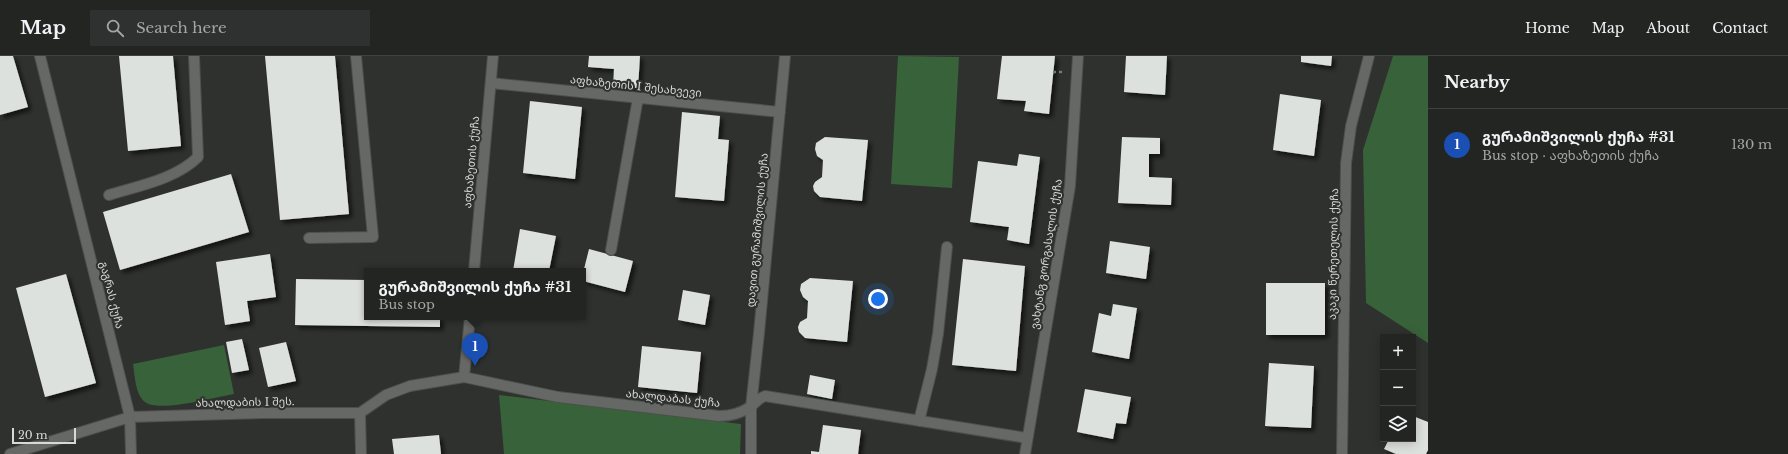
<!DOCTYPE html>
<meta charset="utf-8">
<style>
body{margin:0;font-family:"Libre Baskerville","Noto Sans Georgian",serif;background:#2e312f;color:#f1f3f6}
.controls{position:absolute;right:12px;bottom:12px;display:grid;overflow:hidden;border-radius:0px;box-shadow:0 2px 10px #0003}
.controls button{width:36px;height:36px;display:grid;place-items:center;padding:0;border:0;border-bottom:1px solid #3f4240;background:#222522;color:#f1f3f6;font:20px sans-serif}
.scale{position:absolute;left:12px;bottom:10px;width:64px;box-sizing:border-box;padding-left:4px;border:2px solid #d7d9d7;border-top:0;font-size:11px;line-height:14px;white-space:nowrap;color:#d7d9d7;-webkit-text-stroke:3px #2e312e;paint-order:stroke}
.you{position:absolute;left:878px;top:243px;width:14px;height:14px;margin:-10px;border:3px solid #fff;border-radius:50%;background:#1a73e8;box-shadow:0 0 0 6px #1a73e833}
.badge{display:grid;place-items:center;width:26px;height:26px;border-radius:50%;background:#60d56b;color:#fff;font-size:13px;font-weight:700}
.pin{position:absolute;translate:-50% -33px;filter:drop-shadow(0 1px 2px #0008)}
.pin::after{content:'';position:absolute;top:21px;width:14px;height:12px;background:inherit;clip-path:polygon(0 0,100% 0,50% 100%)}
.popup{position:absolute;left:364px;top:212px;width:222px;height:52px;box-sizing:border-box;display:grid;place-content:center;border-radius:0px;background:#222522;filter:drop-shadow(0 1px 3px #0005);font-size:13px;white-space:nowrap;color:#a2a5a5}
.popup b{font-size:15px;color:#f1f3f6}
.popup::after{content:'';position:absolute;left:50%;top:100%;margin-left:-8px;border:8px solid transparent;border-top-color:#222522}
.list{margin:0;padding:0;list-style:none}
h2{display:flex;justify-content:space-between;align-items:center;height:52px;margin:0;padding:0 16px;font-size:17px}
h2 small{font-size:13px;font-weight:400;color:#a2a5a5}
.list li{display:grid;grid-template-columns:26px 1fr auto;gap:12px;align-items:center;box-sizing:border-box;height:72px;padding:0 16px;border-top:1px solid #3f4240}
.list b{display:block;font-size:15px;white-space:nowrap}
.list p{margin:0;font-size:13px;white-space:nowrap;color:#a2a5a5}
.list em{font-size:13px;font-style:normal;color:#a2a5a5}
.icon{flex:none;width:22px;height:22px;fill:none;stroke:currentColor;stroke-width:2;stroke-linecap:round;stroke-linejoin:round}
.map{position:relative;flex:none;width:1428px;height:398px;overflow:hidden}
header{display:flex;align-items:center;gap:24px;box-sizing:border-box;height:56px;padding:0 20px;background:#222522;border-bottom:1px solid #3f4240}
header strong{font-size:19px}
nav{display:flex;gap:22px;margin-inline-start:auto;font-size:14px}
.search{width:280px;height:36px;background:#2e312f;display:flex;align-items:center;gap:10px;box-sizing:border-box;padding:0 14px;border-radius:0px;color:#a2a5a5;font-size:15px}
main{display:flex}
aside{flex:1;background:#222522}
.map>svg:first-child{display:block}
</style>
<header>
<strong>Map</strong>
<div class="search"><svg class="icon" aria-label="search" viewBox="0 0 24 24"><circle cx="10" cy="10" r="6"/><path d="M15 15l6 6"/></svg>Search here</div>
<nav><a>Home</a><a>Map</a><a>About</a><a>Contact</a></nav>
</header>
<main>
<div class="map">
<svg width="1428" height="398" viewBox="0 0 1428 398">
<defs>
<filter id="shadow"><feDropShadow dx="3.5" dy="3.5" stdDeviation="2" flood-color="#0009"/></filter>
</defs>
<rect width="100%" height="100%" fill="#2e312e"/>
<path fill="#38623a" d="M 898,0 L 959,1 L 952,132 L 891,128 Z
M 1393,0 L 1428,0 L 1428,287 L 1366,247 L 1363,94 Z
M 224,289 L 234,338 C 215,341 159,357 145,346 C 135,338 135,320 133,308 Z
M 499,339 L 741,368 L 740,398 L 504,398 Z"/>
<path fill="#dde1dd" filter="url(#shadow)" d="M 0,0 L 13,0 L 28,51 L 0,59 Z
M 119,0 L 173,0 L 181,90 L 128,95 Z
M 265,0 L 335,0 L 349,158 L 280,164 Z
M 589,0 L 640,0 L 638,32 L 613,30 L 614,13 L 588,11 Z
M 1002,0 L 1055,0 L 1049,58 L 1024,55 L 1026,45 L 997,43 Z
M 1126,0 L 1167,0 L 1165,39 L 1124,36 Z
M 1301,0 L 1332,0 L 1331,10 L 1301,6 Z
M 1280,38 L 1321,44 L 1314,100 L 1273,94 Z
M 530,45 L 582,51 L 575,123 L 523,117 Z
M 682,56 L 720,60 L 718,83 L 729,84 L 724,145 L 675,141 Z
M 825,81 L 868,84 L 862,145 L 820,141 L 814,135 L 813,130 L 815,126 L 822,121 L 823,104 L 817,100 L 815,93 L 816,87 Z
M 1122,81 L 1160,82 L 1160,98 L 1149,98 L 1149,121 L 1172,122 L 1171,149 L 1118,147 Z
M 1019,98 L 1040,101 L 1029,188 L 1007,184 L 1009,171 L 970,166 L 978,105 L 1017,110 Z
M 231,118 L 249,176 L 120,214 L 103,156 Z
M 520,173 L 556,180 L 549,215 L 513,215 Z
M 1110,185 L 1150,191 L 1146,223 L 1106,217 Z
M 589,193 L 633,205 L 625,236 L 583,225 L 583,217 Z
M 270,198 L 276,241 L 247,245 L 250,265 L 225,269 L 216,206 Z
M 963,203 L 1025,210 L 1016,315 L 952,309 Z
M 66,218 L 96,327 L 45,341 L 16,232 Z
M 810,222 L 853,225 L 847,286 L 805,282 L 799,276 L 798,271 L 800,266 L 807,262 L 808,245 L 803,241 L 800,234 L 801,228 Z
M 296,223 L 367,224 L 367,261 L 440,261 L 440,271 L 295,269 Z
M 1266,227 L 1325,227 L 1325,279 L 1266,279 Z
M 683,234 L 710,239 L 705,269 L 678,264 Z
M 1113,248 L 1137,252 L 1129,303 L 1092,296 L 1099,257 L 1111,260 Z
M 242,283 L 249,314 L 232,317 L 226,286 Z
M 286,286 L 296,325 L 268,331 L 259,292 Z
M 642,290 L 701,296 L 697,337 L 638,331 Z
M 1269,307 L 1314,310 L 1311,372 L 1265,370 Z
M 810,319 L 835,324 L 832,343 L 807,338 Z
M 1085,333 L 1131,341 L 1126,368 L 1116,367 L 1113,383 L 1077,376 Z
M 1413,360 L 1428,366 L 1428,394 L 1426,398 L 1396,398 L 1384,393 L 1389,383 L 1413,383 Z
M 823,369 L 861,374 L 858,398 L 811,398 L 811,395 L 819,396 Z
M 439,379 L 441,398 L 394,398 L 392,383 Z"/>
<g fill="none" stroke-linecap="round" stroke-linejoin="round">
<defs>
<path id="minor" d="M 40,0 L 130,361 L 131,398
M 491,27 L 780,56
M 109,139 C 138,130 176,123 198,101 L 194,0
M 309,182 L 373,181 L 356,0
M 611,194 L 638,42
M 474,215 L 493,0
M 464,321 L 470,261
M 360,357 L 386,339 L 410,330 L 464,321 L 558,341 L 719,360 C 730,360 740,358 750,351 C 756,347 757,343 765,340 L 1027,382
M 360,357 L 361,398
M 919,365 L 932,313 L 938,278 L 947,191
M 10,398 L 130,361 L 263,357 L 360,357
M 751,398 L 751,351 L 759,277 L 785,0
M 1025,398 L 1070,130 L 1078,0
M 1342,398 L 1346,107 L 1351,70 L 1369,0"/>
</defs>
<use href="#minor" stroke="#4c4f4c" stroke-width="12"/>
<path stroke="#767976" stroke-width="2.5" stroke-dasharray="3 3" stroke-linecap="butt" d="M 1053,16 L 1062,16"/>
<use href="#minor" stroke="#656865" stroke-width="10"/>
</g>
<g text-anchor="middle" stroke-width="4" stroke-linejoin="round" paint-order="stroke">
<g font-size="11" fill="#d7d9d7" stroke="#2e312e">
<text transform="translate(636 30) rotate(6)" y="4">აფხაზეთის I შესახვევი</text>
<text transform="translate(471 106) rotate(-85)" y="4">აფხაზეთის ქუჩა</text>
<text transform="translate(757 174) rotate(-85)" y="4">დავით გურამიშვილის ქუჩა</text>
<text transform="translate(1046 198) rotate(-81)" y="4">ვახტანგ გორგასალის ქუჩა</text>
<text transform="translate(1333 198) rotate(-89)" y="4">აკაკი წერეთელის ქუჩა</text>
<text transform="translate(112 239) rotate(76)" y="4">გაგრას ქუჩა</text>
<text transform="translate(673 342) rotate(6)" y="4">ახალდაბას ქუჩა</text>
<text transform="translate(245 346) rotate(-1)" y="4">ახალდაბის I შეს.</text>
</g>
</g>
</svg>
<div class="controls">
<button>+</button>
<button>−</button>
<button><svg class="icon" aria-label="layers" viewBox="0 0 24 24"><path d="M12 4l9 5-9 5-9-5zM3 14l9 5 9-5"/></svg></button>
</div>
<div class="scale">20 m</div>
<div class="you"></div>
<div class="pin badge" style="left:475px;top:310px;background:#1a4fb4">1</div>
<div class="popup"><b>გურამიშვილის ქუჩა #31</b>Bus stop</div>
</div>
<aside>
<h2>Nearby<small></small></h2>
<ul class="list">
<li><span class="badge" style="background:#1a4fb4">1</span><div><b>გურამიშვილის ქუჩა #31</b><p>Bus stop · აფხაზეთის ქუჩა</p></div><em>130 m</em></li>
</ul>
</aside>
</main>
